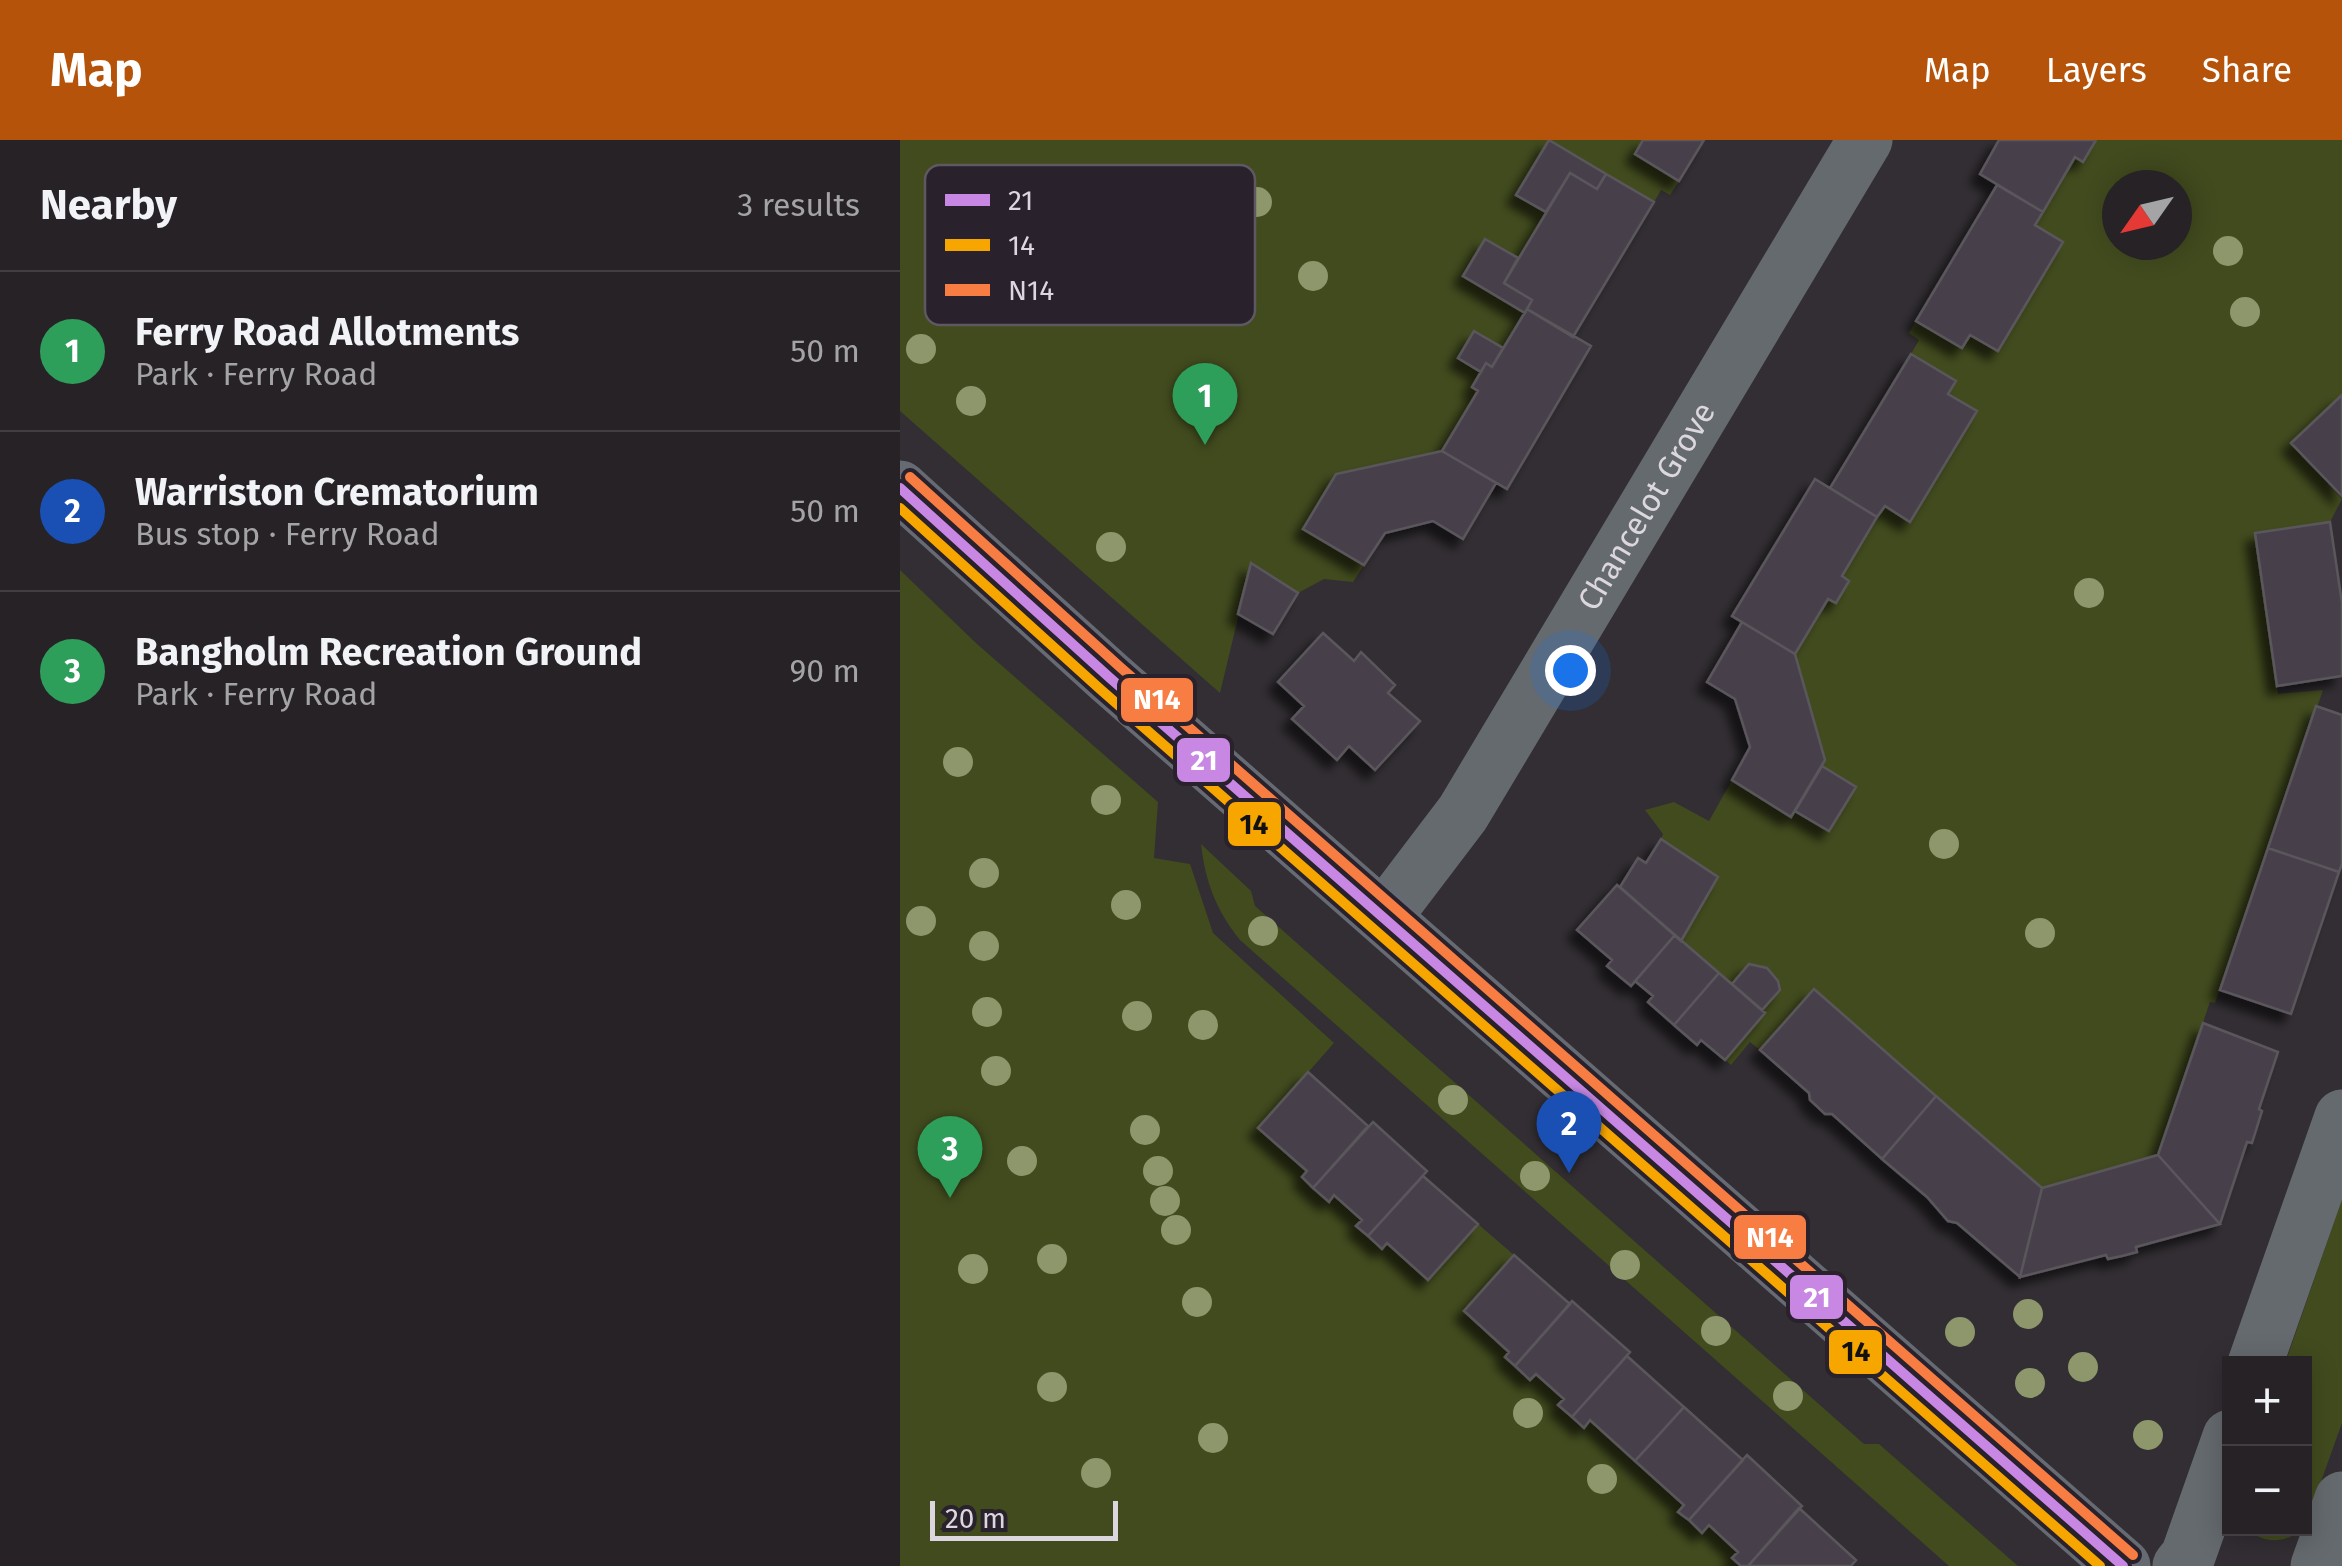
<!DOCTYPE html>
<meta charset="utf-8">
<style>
body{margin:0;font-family:"Fira Sans",sans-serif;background:#322f32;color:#f1f3f6}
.controls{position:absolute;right:30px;bottom:30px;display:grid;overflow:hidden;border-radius:0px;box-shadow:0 5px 25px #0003}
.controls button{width:90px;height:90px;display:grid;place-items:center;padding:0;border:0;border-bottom:2px solid #423f43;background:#262226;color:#f1f3f6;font:50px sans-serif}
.compass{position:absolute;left:1202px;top:30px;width:90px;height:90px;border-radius:50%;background:#262226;box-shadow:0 5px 25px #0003;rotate:236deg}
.scale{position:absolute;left:30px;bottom:25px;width:188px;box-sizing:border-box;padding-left:10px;border:5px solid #dcd7de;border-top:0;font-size:28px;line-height:35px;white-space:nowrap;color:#dcd7de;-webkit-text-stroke:8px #29212c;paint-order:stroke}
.you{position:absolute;left:670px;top:530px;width:35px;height:35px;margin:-25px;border:8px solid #fff;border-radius:50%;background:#1a73e8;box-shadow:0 0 0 15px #1a73e833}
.badge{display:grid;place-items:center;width:65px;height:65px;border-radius:50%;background:#b45309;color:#fff;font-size:32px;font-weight:700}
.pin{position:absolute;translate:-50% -82px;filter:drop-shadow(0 2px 5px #0008)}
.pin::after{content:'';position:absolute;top:52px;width:35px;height:30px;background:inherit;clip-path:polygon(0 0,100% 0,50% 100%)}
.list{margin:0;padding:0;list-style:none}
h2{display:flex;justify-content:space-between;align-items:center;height:130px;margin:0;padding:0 40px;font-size:42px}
h2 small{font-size:32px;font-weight:400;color:#a4a4a7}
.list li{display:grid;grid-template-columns:65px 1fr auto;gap:30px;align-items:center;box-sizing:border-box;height:160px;padding:0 40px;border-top:2px solid #423f43}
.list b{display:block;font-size:38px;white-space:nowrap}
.list p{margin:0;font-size:32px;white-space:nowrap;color:#a4a4a7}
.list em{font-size:32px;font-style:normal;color:#a4a4a7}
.map{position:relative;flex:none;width:1442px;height:1426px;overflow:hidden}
header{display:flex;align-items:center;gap:60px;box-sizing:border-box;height:140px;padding:0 50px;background:#b45309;color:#fff}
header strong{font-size:48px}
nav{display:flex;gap:55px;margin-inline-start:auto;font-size:35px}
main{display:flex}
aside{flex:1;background:#262226}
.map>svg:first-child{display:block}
</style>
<header>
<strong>Map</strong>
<nav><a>Map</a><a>Layers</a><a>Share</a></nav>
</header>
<main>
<aside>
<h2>Nearby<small>3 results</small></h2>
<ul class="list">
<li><span class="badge" style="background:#2e9e5b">1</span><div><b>Ferry Road Allotments</b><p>Park · Ferry Road</p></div><em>50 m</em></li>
<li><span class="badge" style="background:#1a4fb4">2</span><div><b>Warriston Crematorium</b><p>Bus stop · Ferry Road</p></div><em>50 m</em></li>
<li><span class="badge" style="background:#2e9e5b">3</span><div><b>Bangholm Recreation Ground</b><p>Park · Ferry Road</p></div><em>90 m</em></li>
</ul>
</aside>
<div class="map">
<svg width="1442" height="1426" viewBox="0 0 1442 1426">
<defs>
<filter id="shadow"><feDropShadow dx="-9" dy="9" stdDeviation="5" flood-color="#0009"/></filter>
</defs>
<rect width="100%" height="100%" fill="#322e33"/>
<path fill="#424b1e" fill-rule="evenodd" d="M 0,0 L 743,0 L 735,14 L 779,41 L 770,55 L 761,50 L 754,62 L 649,1 L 616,55 L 646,72 L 618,118 L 585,100 L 564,135 L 625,173 L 603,208 L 574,191 L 558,218 L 581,232 L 572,247 L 578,251 L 542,311 L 436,334 L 403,389 L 464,425 L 453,442 L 424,439 L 398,453 L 351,424 L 320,553 L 0,271 Z
M 1196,0 L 1442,0 L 1442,255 L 1392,303 L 1442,359 L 1430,382 L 1355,394 L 1378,554 L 1423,550 L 1315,863 L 1310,862 L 1258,1015 L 1142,1048 L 914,850 L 860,910 L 850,902 L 831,925 L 825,920 L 865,874 L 862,870 L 879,850 C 878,833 867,825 850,824 L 832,844 L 781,801 L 818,737 L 761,699 L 763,694 L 745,670 L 774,662 L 809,681 L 832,640 L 890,677 L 895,671 L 930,691 L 955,647 L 922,626 L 925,620 L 895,514 L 985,366 L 1011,381 L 1077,271 L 1048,254 L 1056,241 L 1011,214 L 1019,200 L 1009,193 L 1016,181 L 1061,208 L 1070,195 L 1099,210 L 1163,102 L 1135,85 L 1175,17 L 1183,21 ZM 1217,45 L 1277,45 L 1277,105 L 1217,105 Z
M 0,430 L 77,504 L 258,662 L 254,718 L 290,724 L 313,793 L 434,903 L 358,989 L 407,1031 L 402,1037 L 428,1061 L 434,1055 L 462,1080 L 457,1087 L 481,1108 L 487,1103 L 527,1139 L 578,1084 L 614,1115 L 564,1171 L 609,1212 L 605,1217 L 630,1239 L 636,1234 L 664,1259 L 659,1265 L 684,1287 L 690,1280 L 784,1365 L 779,1372 L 802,1392 L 809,1385 L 838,1412 L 841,1426 L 0,1426 Z
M 301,704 L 351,751 L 355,766 L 964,1304 L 979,1304 L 1118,1426 L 1049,1426 L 340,800 C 316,770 305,741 301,704 Z
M 1442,1059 L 1442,1283 L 1405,1386 L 1404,1224 L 1385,1224 Z
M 1346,1389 L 1403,1389 C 1383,1404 1366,1404 1346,1389 Z"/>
<path fill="#47414c" stroke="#5a575c" stroke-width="2.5" filter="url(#shadow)" d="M 649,0 L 706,34 L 697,49 L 670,33 L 646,72 L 616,55 Z
M 743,0 L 804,0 L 779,41 L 735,14 Z
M 1099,0 L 1196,0 L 1183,22 L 1175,17 L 1143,72 L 1080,34 Z
M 670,33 L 697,49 L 706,34 L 754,62 L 673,197 L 627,169 L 632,160 L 604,143 Z
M 1097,45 L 1143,72 L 1135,85 L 1163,102 L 1098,211 L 1070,195 L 1062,208 L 1016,181 Z
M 585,99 L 618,118 L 604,143 L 632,160 L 625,173 L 563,136 Z
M 627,169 L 691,206 L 607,349 L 542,311 L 578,251 L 572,247 L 586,223 L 592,227 Z
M 574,191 L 603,208 L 592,227 L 586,223 L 581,232 L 558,218 Z
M 1011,214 L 1056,241 L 1048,254 L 1077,271 L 1010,382 L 985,366 L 977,377 L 930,348 Z
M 1442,255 L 1442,356 L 1391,303 Z
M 542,311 L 596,343 L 563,399 L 533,381 L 485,393 L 464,425 L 403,389 L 436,334 Z
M 915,339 L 977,377 L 942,436 L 949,441 L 936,463 L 928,459 L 895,514 L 832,476 Z
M 1430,382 L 1442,463 L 1442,536 L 1377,546 L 1355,393 Z
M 351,423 L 398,453 L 373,494 L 338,474 Z
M 842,482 L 895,514 L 925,620 L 891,677 L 832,640 L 850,607 L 835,559 L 807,542 Z
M 423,493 L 454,521 L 461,512 L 495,545 L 488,553 L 520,581 L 475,630 L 449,606 L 437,620 L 392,579 L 404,566 L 378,542 Z
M 1416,566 L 1442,575 L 1442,724 L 1439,732 L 1368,708 Z
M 922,626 L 956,647 L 929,691 L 895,671 Z
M 761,699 L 818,737 L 781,801 L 720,747 L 738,718 L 746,723 Z
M 1368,708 L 1439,732 L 1391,874 L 1320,850 Z
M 717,745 L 775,795 L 731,846 L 707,826 L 712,820 L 677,790 Z
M 775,795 L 819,833 L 774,885 L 748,862 L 753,856 L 735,841 Z
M 849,824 L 867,828 L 878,841 L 880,850 L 862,870 L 832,844 Z
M 819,833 L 865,873 L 825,920 L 801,900 L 797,905 L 774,885 Z
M 914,849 L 1036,956 L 982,1019 L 932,974 L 925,974 L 910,960 L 909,953 L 860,910 Z
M 1303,883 L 1378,912 L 1359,969 L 1362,971 L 1352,1003 L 1347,1002 L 1320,1084 L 1258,1015 Z
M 408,932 L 468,986 L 413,1048 L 402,1037 L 407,1031 L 358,988 Z
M 1036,956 L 1142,1048 L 1120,1137 L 1057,1083 L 1048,1081 L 1027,1057 L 982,1019 Z
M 473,982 L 527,1031 L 468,1096 L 456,1086 L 462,1080 L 434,1055 L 429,1062 L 413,1048 Z
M 1258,1015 L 1320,1084 L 1236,1107 L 1237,1112 L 1222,1116 L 1208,1119 L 1206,1115 L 1120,1137 L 1142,1048 Z
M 523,1036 L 578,1084 L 528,1140 L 487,1103 L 482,1109 L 468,1096 Z
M 614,1115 L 670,1164 L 615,1226 L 605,1217 L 609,1212 L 564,1171 Z
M 672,1161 L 730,1212 L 672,1277 L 658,1265 L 664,1259 L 636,1234 L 630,1240 L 615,1226 Z
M 727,1216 L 784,1267 L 735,1321 L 690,1280 L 684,1288 L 672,1277 Z
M 784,1267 L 843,1320 L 789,1380 L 778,1372 L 784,1365 L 735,1321 Z
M 847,1315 L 902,1366 L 848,1426 L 841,1426 L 832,1418 L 838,1412 L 809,1385 L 802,1393 L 789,1380 Z
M 899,1368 L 956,1420 L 951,1426 L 848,1426 Z"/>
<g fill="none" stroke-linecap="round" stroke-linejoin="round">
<g stroke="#656a6f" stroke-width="55">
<path id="s1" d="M 484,777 L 563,673 L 965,0"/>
<path d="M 1355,1224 L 1442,977"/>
<path d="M 1280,1426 L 1288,1416 L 1330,1297"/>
<path d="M 1418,1426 L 1442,1359"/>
</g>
<path stroke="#666a72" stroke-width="55" d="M 0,348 L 210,538 L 1223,1426"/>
<defs>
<path id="bus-1" d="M 0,348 L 210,538 L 1223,1426"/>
<path id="bus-2" d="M 0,368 L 200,549 L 1200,1426"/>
<path id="bus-3" d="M 10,337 L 220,527 L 1233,1415"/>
</defs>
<use href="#bus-1" stroke="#29212c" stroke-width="18"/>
<use href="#bus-2" stroke="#29212c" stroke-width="18"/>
<use href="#bus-3" stroke="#29212c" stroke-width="18"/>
<use href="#bus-1" stroke="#c787e3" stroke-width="10"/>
<use href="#bus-2" stroke="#f7a600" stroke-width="10"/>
<use href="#bus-3" stroke="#f77d43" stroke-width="10"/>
</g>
<g fill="#8e976c">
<circle cx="357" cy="62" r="15"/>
<circle cx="1328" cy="111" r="15"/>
<circle cx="413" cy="136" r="15"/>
<circle cx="1345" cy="172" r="15"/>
<circle cx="21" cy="209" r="15"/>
<circle cx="312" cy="249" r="15"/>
<circle cx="71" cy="261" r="15"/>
<circle cx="211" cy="407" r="15"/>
<circle cx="1189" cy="453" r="15"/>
<circle cx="58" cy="622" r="15"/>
<circle cx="206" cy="660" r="15"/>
<circle cx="1044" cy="704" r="15"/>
<circle cx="84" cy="733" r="15"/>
<circle cx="226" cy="765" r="15"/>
<circle cx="21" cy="781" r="15"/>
<circle cx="363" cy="791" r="15"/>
<circle cx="1140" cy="793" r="15"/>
<circle cx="84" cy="806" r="15"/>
<circle cx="87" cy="872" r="15"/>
<circle cx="237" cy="876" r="15"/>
<circle cx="303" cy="885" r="15"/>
<circle cx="96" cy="931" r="15"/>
<circle cx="553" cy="960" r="15"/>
<circle cx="245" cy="990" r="15"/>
<circle cx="37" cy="998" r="15"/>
<circle cx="122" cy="1021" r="15"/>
<circle cx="258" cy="1031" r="15"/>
<circle cx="635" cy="1036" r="15"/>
<circle cx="265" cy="1061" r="15"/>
<circle cx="276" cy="1090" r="15"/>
<circle cx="152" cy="1119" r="15"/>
<circle cx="725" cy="1125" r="15"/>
<circle cx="73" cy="1129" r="15"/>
<circle cx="297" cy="1162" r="15"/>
<circle cx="1128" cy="1174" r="15"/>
<circle cx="816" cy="1191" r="15"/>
<circle cx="1060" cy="1192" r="15"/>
<circle cx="1183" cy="1227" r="15"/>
<circle cx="1130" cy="1243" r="15"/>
<circle cx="152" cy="1247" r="15"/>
<circle cx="888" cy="1256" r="15"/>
<circle cx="628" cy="1273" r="15"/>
<circle cx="1248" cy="1295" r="15"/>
<circle cx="313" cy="1298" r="15"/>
<circle cx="196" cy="1333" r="15"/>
<circle cx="702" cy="1339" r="15"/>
</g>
<g text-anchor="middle" stroke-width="9" stroke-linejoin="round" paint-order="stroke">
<g font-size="32" fill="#dcd7de" stroke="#29212c">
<text dy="11" stroke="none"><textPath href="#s1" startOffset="488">Chancelot Grove</textPath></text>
</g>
</g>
<rect x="25" y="25" width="330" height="160" rx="15" fill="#29212c" stroke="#5f5861" stroke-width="2.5"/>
<rect x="45" y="54" width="45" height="12" fill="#c787e3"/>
<rect x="45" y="99" width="45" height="12" fill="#f7a600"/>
<rect x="45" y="144" width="45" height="12" fill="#f77d43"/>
<g font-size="28" fill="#dcd7de">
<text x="108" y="70">21</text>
<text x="108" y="115">14</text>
<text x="108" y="160">N14</text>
</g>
<g stroke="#29212c" stroke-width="4">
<rect x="219" y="536" width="76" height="48" rx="10" fill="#f77d43"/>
<rect x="275" y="596" width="57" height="48" rx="10" fill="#c787e3"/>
<rect x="326" y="660" width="57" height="48" rx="10" fill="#f7a600"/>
<rect x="832" y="1073" width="76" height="48" rx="10" fill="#f77d43"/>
<rect x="888" y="1133" width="57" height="48" rx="10" fill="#c787e3"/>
<rect x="927" y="1188" width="57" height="48" rx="10" fill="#f7a600"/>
</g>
<g font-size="28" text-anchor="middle" font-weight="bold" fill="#fff">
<text x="257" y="569">N14</text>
<text x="304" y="630">21</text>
<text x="870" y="1107">N14</text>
<text x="917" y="1167">21</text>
</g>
<g font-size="28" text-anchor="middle" font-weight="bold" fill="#111">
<text x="354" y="694">14</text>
<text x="956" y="1221">14</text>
</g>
</svg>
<div class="controls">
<button>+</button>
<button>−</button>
</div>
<svg class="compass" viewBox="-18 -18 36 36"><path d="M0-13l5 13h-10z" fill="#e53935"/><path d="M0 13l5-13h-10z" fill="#a4a4a7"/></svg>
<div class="scale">20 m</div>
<div class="you"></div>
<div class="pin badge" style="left:305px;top:305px;background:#2e9e5b">1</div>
<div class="pin badge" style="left:669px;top:1033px;background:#1a4fb4">2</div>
<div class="pin badge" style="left:50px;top:1058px;background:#2e9e5b">3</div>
</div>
</main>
